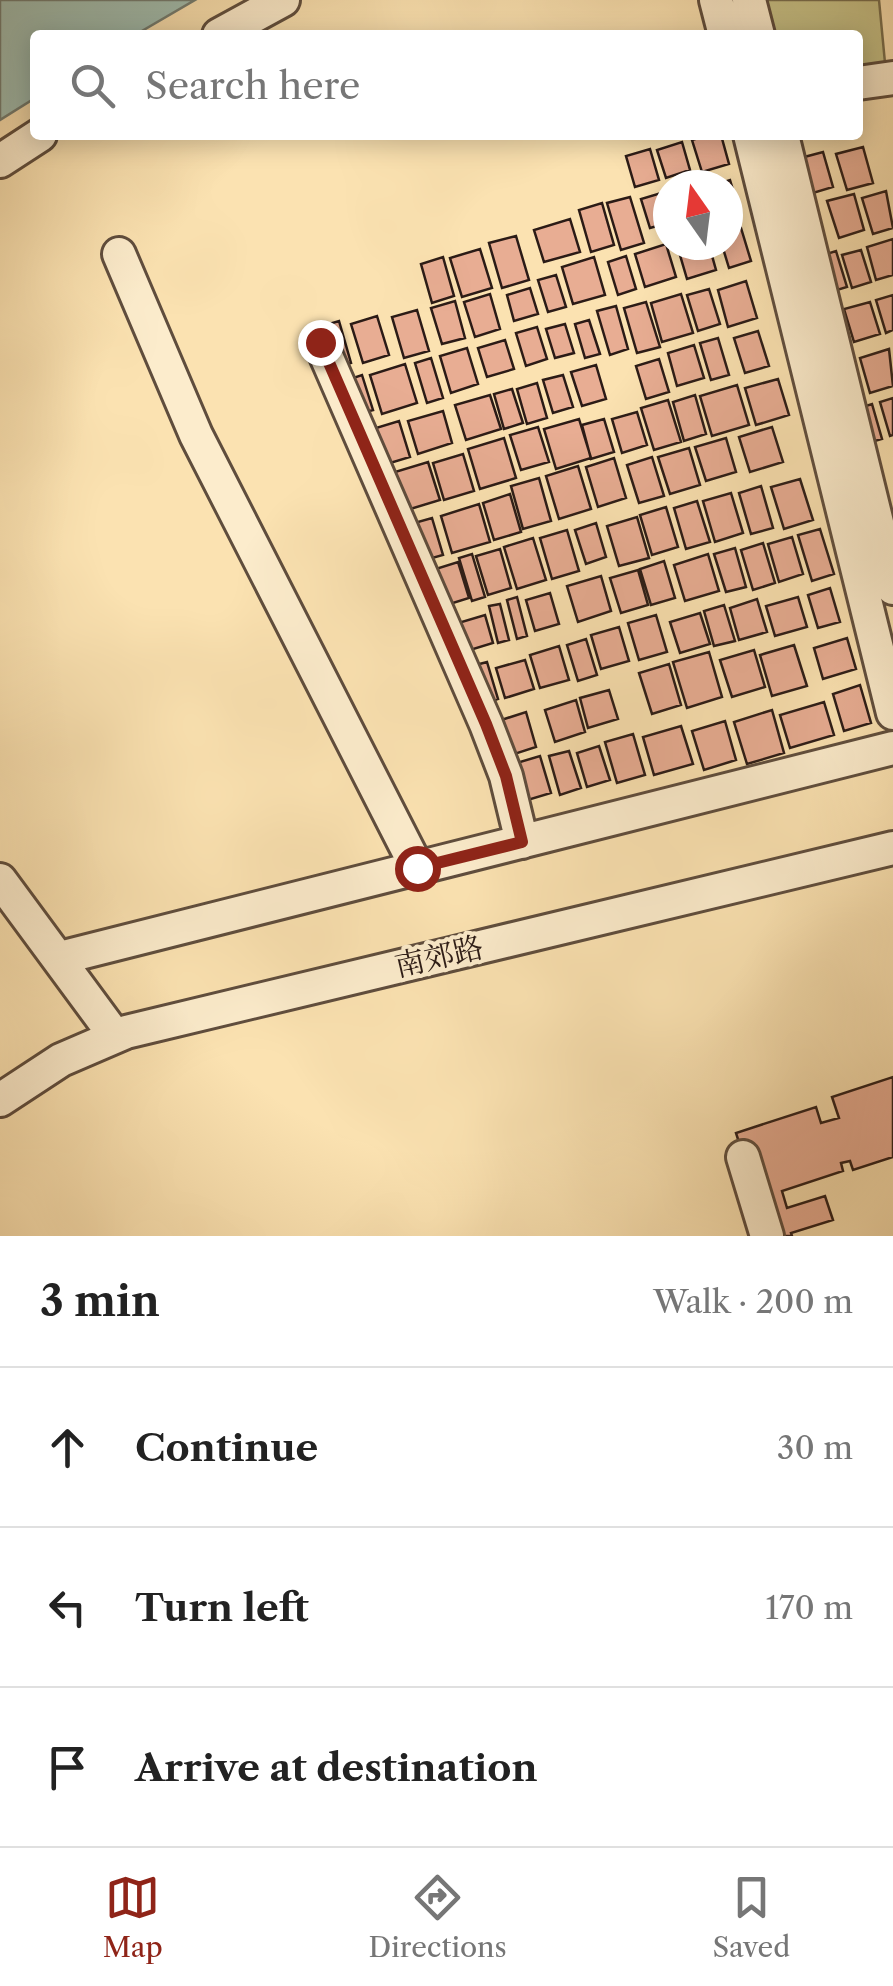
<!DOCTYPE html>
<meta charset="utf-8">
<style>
body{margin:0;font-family:"Libre Caslon Text","Noto Serif SC",serif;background:#f2f2f2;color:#222}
.compass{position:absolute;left:653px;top:170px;width:90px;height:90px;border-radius:50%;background:#fff;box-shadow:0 5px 25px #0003;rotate:346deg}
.stop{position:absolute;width:30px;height:30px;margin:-22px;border:8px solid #8f2418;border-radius:50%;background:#fff}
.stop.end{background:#8f2418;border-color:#fff;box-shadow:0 2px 10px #0008}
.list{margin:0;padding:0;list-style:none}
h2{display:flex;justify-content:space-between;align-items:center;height:130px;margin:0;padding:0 40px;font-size:42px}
h2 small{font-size:32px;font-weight:400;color:#767676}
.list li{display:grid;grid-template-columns:65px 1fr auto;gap:30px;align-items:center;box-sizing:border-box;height:160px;padding:0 40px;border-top:2px solid #e0e0e0}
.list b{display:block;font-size:38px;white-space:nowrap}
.list em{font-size:32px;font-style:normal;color:#767676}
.icon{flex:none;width:55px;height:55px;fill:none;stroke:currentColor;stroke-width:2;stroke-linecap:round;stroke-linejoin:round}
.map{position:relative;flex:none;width:893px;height:1236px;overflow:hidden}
.search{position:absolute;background:#fff;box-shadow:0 5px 25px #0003;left:30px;right:30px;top:30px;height:110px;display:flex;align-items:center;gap:25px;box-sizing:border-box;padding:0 35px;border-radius:10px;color:#767676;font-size:38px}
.sheet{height:610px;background:#fff}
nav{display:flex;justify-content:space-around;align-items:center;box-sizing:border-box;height:140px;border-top:2px solid #e0e0e0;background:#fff;font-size:28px;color:#767676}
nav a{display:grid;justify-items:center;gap:5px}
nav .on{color:#8f2418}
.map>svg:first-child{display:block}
</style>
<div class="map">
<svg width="893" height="1236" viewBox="0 0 893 1236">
<rect width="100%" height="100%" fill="#fbe2b1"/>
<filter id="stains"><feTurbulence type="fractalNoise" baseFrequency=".002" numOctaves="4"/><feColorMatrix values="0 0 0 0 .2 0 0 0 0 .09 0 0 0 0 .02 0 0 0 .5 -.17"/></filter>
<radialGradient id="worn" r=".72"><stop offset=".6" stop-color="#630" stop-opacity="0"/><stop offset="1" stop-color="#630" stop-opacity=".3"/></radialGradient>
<path fill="#c6c187" stroke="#786e4e" stroke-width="2.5" d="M 763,0 L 879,0 L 885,63 L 858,66 L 858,35 L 770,35 Z"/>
<path fill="#9fbdb0" stroke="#717c72" stroke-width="2.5" d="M 0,0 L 195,0 L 135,35 L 35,35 L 35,98 L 0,120 Z"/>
<path fill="#e8ad93" stroke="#2b1b16" stroke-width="2.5" d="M 708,135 L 721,135 L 729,164 L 702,172 L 692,140 Z
M 682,142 L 690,170 L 666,178 L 657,150 Z
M 863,147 L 873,183 L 847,190 L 836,154 Z
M 650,149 L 659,180 L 635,187 L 626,156 Z
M 823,152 L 833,187 L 803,196 L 793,160 Z
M 730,180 L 740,213 L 728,216 L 728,185 L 715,185 Z
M 886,191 L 893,228 L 873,234 L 862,198 Z
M 661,193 L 668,223 L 650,228 L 641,199 Z
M 854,194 L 864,230 L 839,238 L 827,201 Z
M 630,197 L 644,243 L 621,250 L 607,203 Z
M 602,203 L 614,245 L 591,252 L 579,210 Z
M 570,219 L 580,252 L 544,262 L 534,230 Z
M 741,228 L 751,261 L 729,268 L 722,245 L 728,245 L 728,232 Z
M 516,236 L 529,280 L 502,288 L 489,243 Z
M 893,239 L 893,275 L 876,280 L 867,247 Z
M 666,244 L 676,277 L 645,287 L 635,254 Z
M 677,245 L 709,245 L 716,270 L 687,279 Z
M 480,249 L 492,288 L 462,297 L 450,258 Z
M 861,250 L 871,282 L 852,288 L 842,255 Z
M 836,251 L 847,287 L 827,293 L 817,257 Z
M 626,256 L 636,289 L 618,295 L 608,262 Z
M 443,257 L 454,296 L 432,303 L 421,264 Z
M 594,257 L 605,295 L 573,304 L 562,267 Z
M 556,275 L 566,307 L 548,312 L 538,280 Z
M 746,281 L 757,318 L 728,327 L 718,290 Z
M 530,288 L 538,314 L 514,321 L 507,295 Z
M 709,289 L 720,324 L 698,331 L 687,295 Z
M 490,294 L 500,329 L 475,337 L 464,302 Z
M 681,294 L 693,333 L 662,342 L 651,303 Z
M 893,295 L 893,330 L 886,333 L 876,300 Z
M 455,301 L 465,338 L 442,344 L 431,308 Z
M 646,302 L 660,347 L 637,353 L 624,308 Z
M 870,302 L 880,334 L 854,342 L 844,309 Z
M 616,306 L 628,349 L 610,355 L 597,311 Z
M 417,310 L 429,351 L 404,358 L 392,317 Z
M 377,316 L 389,355 L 363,363 L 351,324 Z
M 589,320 L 600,354 L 585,358 L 575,324 Z
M 339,321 L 351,363 L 335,368 L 322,326 Z
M 565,324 L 574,353 L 555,358 L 546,329 Z
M 537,327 L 547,359 L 526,366 L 516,333 Z
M 758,331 L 769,366 L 745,373 L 734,338 Z
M 718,338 L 729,375 L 711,380 L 700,343 Z
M 505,340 L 514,369 L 487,377 L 478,348 Z
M 694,345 L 704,378 L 677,386 L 668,353 Z
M 467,348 L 478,384 L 451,393 L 440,356 Z
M 889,349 L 893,386 L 870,393 L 860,358 Z
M 431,358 L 443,398 L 427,403 L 415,363 Z
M 659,359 L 669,392 L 646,399 L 636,366 Z
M 405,364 L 417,403 L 382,414 L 370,375 Z
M 596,365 L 606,399 L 582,406 L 571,372 Z
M 362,375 L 373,410 L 357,414 L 347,380 Z
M 563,375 L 573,407 L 553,413 L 543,380 Z
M 778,379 L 789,415 L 756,425 L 745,388 Z
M 537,383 L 547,418 L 527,424 L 517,389 Z
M 737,385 L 749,425 L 712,436 L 700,396 Z
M 512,389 L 523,423 L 504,429 L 494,394 Z
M 490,395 L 501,429 L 466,440 L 455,405 Z
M 695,395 L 706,434 L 684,441 L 673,402 Z
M 893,398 L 893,435 L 890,436 L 880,402 Z
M 668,400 L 681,442 L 654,450 L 641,408 Z
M 872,404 L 882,439 L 864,444 L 853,410 Z
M 443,411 L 452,443 L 418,454 L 408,421 Z
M 637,412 L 647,445 L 622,453 L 612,419 Z
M 579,419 L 591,458 L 556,469 L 544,429 Z
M 604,419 L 614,452 L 591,459 L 582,425 Z
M 399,421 L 410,457 L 377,467 L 366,431 Z
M 538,427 L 549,462 L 521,470 L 510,435 Z
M 772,427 L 783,462 L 750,472 L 739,437 Z
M 504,438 L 516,478 L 480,489 L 468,449 Z
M 726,438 L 736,472 L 706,481 L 695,447 Z
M 689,448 L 700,485 L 670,494 L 658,457 Z
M 463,454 L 474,491 L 444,500 L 433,463 Z
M 652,457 L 664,496 L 639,503 L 627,465 Z
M 614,458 L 626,498 L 598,507 L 586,467 Z
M 428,462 L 440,500 L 397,513 L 385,475 Z
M 578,466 L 591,509 L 559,519 L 546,476 Z
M 539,478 L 551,521 L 523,529 L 511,486 Z
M 800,479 L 813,520 L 784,529 L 771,487 Z
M 761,486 L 773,528 L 751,534 L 739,493 Z
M 731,493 L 743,533 L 715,542 L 703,501 Z
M 510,494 L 521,532 L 494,540 L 483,503 Z
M 697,501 L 710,542 L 686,549 L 674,508 Z
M 479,504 L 490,542 L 452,553 L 441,516 Z
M 666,507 L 678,547 L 652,555 L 640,515 Z
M 637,517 L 649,558 L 619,566 L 607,526 Z
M 432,518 L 443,555 L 418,562 L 407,525 Z
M 596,523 L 606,557 L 586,564 L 575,530 Z
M 820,529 L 834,574 L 812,581 L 798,535 Z
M 567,530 L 579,571 L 552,579 L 540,538 Z
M 792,537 L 803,574 L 779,582 L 768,544 Z
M 533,538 L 546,580 L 517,589 L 504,547 Z
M 763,543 L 775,583 L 753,590 L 741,550 Z
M 735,548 L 746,587 L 726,592 L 714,554 Z
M 500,549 L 511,588 L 488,595 L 476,556 Z
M 472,554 L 485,597 L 472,601 L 459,558 Z
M 708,554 L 719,591 L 685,601 L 674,565 Z
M 664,561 L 675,598 L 651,605 L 640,569 Z
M 458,562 L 469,598 L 437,608 L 426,572 Z
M 638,570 L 648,605 L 621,613 L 610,578 Z
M 601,576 L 611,611 L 578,622 L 567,586 Z
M 830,588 L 840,622 L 818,628 L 808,595 Z
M 550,593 L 559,624 L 535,631 L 526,600 Z
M 517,597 L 527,636 L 517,639 L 507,600 Z
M 798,597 L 807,627 L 775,636 L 766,606 Z
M 757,599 L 767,632 L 739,640 L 730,608 Z
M 500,604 L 509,640 L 498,643 L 489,606 Z
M 724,605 L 735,641 L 714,646 L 704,611 Z
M 700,613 L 710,644 L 680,653 L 670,622 Z
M 485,615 L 493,643 L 457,654 L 448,626 Z
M 656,615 L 667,652 L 639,660 L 628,623 Z
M 619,627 L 629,661 L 601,669 L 591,635 Z
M 847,638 L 856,669 L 823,679 L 814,648 Z
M 586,639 L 597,675 L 578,681 L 567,645 Z
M 794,645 L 807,686 L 772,696 L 760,655 Z
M 559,646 L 569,680 L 540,688 L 530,655 Z
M 754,650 L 765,687 L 732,697 L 720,660 Z
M 709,652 L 722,697 L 687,708 L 673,662 Z
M 525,660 L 534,689 L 505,698 L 496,668 Z
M 487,662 L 498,699 L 479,705 L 468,667 Z
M 669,664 L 681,705 L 652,714 L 639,673 Z
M 860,685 L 871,723 L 844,731 L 833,694 Z
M 609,690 L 618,719 L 588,728 L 580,698 Z
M 576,700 L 585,732 L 555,742 L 545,710 Z
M 824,702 L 834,735 L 790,748 L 780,715 Z
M 772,710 L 784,753 L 747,764 L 734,722 Z
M 526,712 L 536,747 L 502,758 L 492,723 Z
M 725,721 L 736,760 L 704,770 L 692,731 Z
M 681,726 L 693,764 L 654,775 L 643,737 Z
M 633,734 L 645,775 L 617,783 L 605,742 Z
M 599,746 L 610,780 L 587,787 L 577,753 Z
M 569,751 L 581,788 L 560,795 L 549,756 Z
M 540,756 L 551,793 L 521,802 L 510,765 Z
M 893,1077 L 893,1157 L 853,1170 L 850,1161 L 841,1163 L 843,1171 L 782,1191 L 787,1208 L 825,1196 L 833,1220 L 791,1233 L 792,1236 L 769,1236 L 736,1133 L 816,1107 L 821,1123 L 839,1118 L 832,1097 Z"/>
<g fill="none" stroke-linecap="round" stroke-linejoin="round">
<defs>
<path id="minor" d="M 716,0 L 725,35
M 749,0 L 758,35
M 219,35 L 283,0
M 858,83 L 893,78
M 750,135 L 893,713
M 782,135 L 893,588
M 0,161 L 40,135
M 119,254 L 196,435 L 417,868
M 320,342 L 486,724 L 506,776 L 522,842
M 0,880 L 115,1036
M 60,958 L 893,748
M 0,1100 L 61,1060 L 126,1032 L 893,848
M 743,1157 L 767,1236"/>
</defs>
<use href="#minor" stroke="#5f4d3d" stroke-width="38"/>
<use href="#minor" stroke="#fceccc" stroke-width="32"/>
</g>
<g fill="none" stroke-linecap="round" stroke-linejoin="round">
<path stroke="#8f2418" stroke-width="12" d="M 320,342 L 486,724 L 506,776 L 522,842 L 417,868"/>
</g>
<g text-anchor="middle" stroke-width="8" stroke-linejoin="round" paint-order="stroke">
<g font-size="30" fill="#2b1b16" stroke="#fceccc">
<text transform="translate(439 957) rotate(-13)" y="10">南郊路</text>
</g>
</g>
<rect width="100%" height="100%" filter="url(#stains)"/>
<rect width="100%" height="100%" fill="url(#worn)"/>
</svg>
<svg class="compass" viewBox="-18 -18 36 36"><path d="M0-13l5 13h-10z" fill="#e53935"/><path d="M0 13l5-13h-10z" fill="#767676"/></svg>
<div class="stop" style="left:417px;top:868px"></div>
<div class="stop end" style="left:320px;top:342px"></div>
<div class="search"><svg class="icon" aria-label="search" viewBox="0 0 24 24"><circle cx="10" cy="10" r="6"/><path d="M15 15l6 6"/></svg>Search here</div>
</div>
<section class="sheet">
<h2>3 min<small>Walk · 200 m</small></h2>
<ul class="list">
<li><svg class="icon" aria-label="ahead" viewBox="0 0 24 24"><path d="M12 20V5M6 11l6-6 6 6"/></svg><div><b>Continue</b></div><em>30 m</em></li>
<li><svg class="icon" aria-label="left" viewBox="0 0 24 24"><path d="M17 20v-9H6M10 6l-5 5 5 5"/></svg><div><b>Turn left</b></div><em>170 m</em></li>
<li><svg class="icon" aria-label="arrive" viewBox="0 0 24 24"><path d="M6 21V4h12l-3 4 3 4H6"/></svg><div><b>Arrive at destination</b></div></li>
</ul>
</section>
<nav>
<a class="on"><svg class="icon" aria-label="map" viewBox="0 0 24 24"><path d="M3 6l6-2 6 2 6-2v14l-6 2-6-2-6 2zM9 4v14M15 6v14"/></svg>Map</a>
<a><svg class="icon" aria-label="directions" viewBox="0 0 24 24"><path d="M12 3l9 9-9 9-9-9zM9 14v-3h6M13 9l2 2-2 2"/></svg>Directions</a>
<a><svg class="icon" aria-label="saved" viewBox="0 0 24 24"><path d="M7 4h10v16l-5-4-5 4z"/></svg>Saved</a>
</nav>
